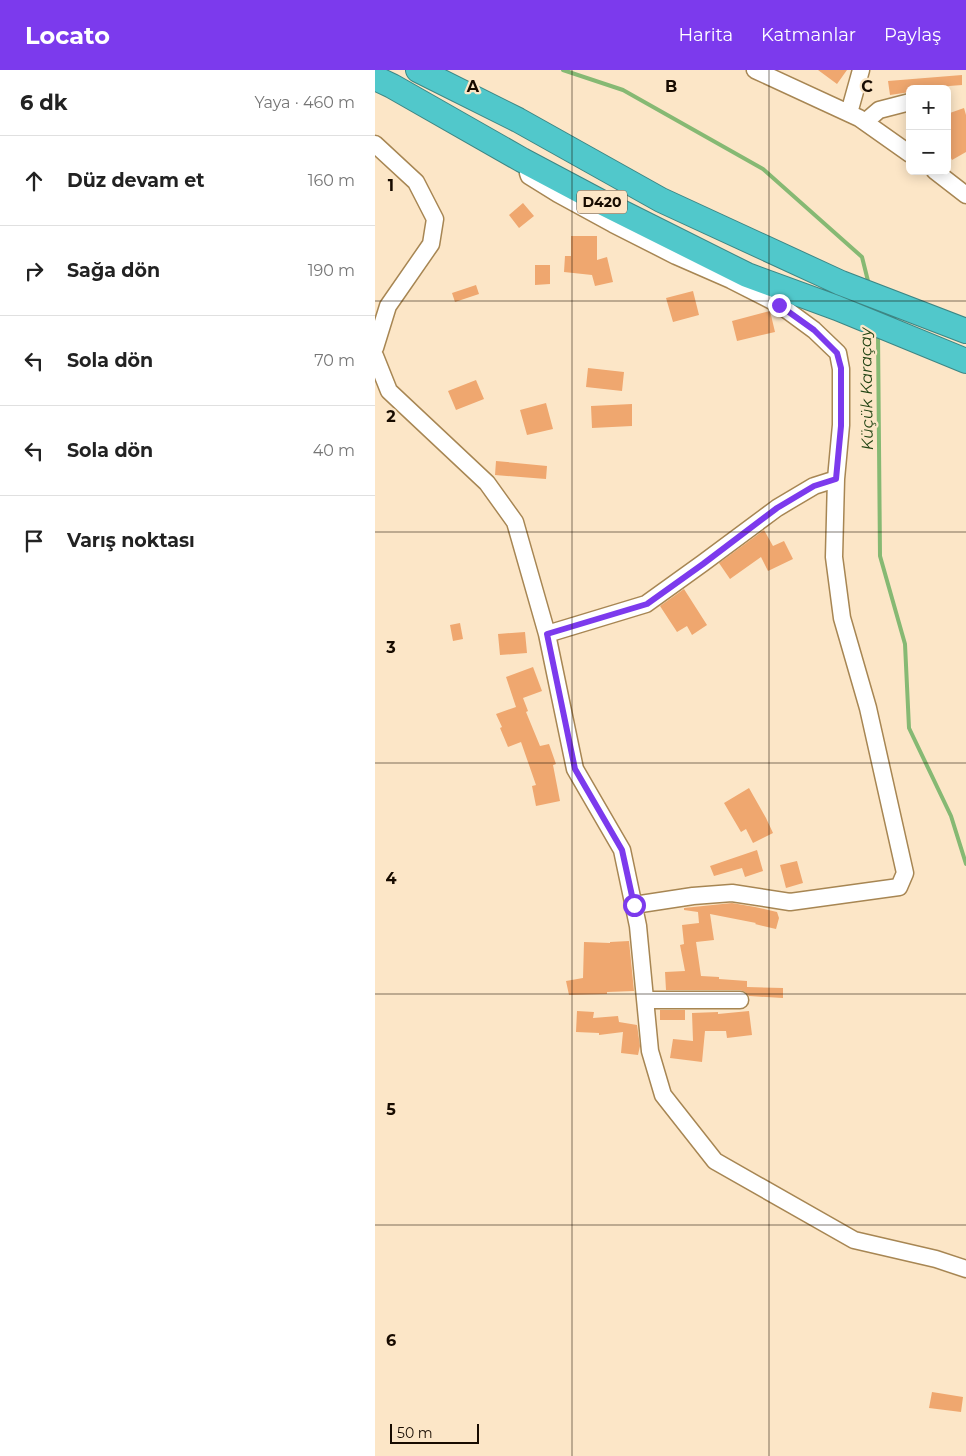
<!DOCTYPE html>
<html lang="tr">
<meta charset="utf-8">
<style>
body{margin:0;font-family:Montserrat,sans-serif;background:#f6f6f6;color:#222}
.controls{position:absolute;right:15px;top:15px;display:grid;overflow:hidden;border-radius:8px;box-shadow:0 2px 12px #0003}
.controls button{width:45px;height:45px;display:grid;place-items:center;padding:0;border:0;border-bottom:1px solid #e0e0e0;background:#fff;color:#222;font:25px sans-serif}
.scale{position:absolute;left:15px;bottom:12px;width:89px;box-sizing:border-box;padding-left:5px;border:2px solid #170b00;border-top:0;font-size:14px;line-height:18px;white-space:nowrap;color:#170b00;-webkit-text-stroke:4px #fce6c7;paint-order:stroke}
.stop{position:absolute;width:15px;height:15px;margin:-11px;border:4px solid #7c3aed;border-radius:50%;background:#fff}
.stop.end{background:#7c3aed;border-color:#fff;box-shadow:0 1px 5px #0008}
.list{margin:0;padding:0;list-style:none}
h2{display:flex;justify-content:space-between;align-items:center;height:65px;margin:0;padding:0 20px;font-size:21px}
h2 small{font-size:16px;font-weight:400;color:#767676}
.list li{display:grid;grid-template-columns:32px 1fr auto;gap:15px;align-items:center;box-sizing:border-box;height:90px;padding:0 20px;border-top:1px solid #e0e0e0}
.list b{display:block;font-size:19px;white-space:nowrap}
.list em{font-size:16px;font-style:normal;color:#767676}
.icon{flex:none;width:28px;height:28px;fill:none;stroke:currentColor;stroke-width:2;stroke-linecap:round;stroke-linejoin:round}
.map{position:relative;flex:none;width:591px;height:1386px;overflow:hidden}
header{display:flex;align-items:center;gap:30px;box-sizing:border-box;height:70px;padding:0 25px;background:#7c3aed;color:#fff}
header strong{font-size:24px}
nav{display:flex;gap:28px;margin-inline-start:auto;font-size:18px}
main{display:flex}
aside{flex:1;background:#fff}
.map>svg:first-child{display:block}
</style>
<header>
<strong>Locato</strong>
<nav><a>Harita</a><a>Katmanlar</a><a>Paylaş</a></nav>
</header>
<main>
<aside>
<h2>6 dk<small>Yaya · 460 m</small></h2>
<ul class="list">
<li><svg class="icon" aria-label="ahead" viewBox="0 0 24 24"><path d="M12 20V5M6 11l6-6 6 6"/></svg><div><b>Düz devam et</b></div><em>160 m</em></li>
<li><svg class="icon" aria-label="right" viewBox="0 0 24 24"><path d="M7 20v-9h11M14 6l5 5-5 5"/></svg><div><b>Sağa dön</b></div><em>190 m</em></li>
<li><svg class="icon" aria-label="left" viewBox="0 0 24 24"><path d="M17 20v-9H6M10 6l-5 5 5 5"/></svg><div><b>Sola dön</b></div><em>70 m</em></li>
<li><svg class="icon" aria-label="left" viewBox="0 0 24 24"><path d="M17 20v-9H6M10 6l-5 5 5 5"/></svg><div><b>Sola dön</b></div><em>40 m</em></li>
<li><svg class="icon" aria-label="arrive" viewBox="0 0 24 24"><path d="M6 21V4h12l-3 4 3 4H6"/></svg><div><b>Varış noktası</b></div></li>
</ul>
</aside>
<div class="map">
<svg width="591" height="1386" viewBox="0 0 591 1386">
<rect width="100%" height="100%" fill="#fce6c7"/>
<g fill="none" stroke-linecap="round" stroke-linejoin="round">
<path stroke="#86b973" stroke-width="4" d="M 188,0 L 248,20 L 388,99 L 487,187 L 494,215
M 503,263 L 505,486 L 530,574 L 534,658 L 576,746 L 591,794"/>
</g>
<path fill="#efa76f" d="M 443,0 L 472,0 L 462,14 Z
M 587,5 L 587,15 L 535,19 L 535,22 L 515,25 L 513,11 Z
M 589,38 L 591,45 L 591,82 L 577,90 L 572,81 L 572,44 Z
M 148,133 L 159,146 L 144,158 L 134,145 Z
M 196,166 L 222,166 L 222,190 L 232,187 L 238,212 L 220,216 L 217,205 L 189,202 L 190,186 L 196,186 Z
M 160,195 L 175,195 L 175,214 L 160,215 Z
M 101,215 L 104,224 L 80,232 L 77,223 Z
M 318,221 L 324,245 L 298,252 L 291,228 Z
M 395,241 L 400,262 L 362,271 L 357,251 Z
M 213,298 L 249,302 L 247,321 L 211,317 Z
M 101,310 L 109,329 L 81,340 L 73,321 Z
M 171,333 L 178,359 L 152,365 L 145,340 Z
M 257,334 L 257,356 L 217,358 L 216,336 Z
M 121,391 L 172,396 L 171,409 L 120,405 Z
M 389,460 L 398,476 L 409,471 L 418,489 L 393,501 L 386,487 L 355,509 L 344,493 Z
M 309,519 L 332,555 L 317,565 L 312,556 L 302,562 L 285,536 Z
M 85,553 L 88,569 L 78,571 L 75,555 Z
M 150,562 L 152,583 L 125,585 L 123,564 Z
M 158,597 L 167,621 L 148,628 L 153,641 L 151,642 L 165,676 L 174,674 L 181,694 L 178,695 L 185,731 L 161,736 L 157,716 L 161,715 L 146,672 L 133,677 L 125,658 L 127,657 L 121,644 L 141,637 L 131,607 Z
M 374,718 L 391,748 L 398,763 L 378,773 L 371,759 L 366,762 L 349,733 Z
M 382,780 L 388,801 L 370,807 L 367,798 L 339,806 L 335,796 Z
M 422,791 L 428,813 L 411,818 L 405,795 Z
M 357,833 L 380,837 L 402,842 L 404,848 L 401,859 L 380,854 L 381,853 L 335,844 L 339,870 L 321,872 L 326,906 L 344,907 L 344,909 L 372,911 L 372,917 L 408,918 L 408,928 L 374,926 L 370,922 L 365,920 L 291,920 L 290,902 L 310,901 L 305,875 L 309,874 L 307,855 L 324,853 L 323,842 L 309,840 L 309,838 Z
M 254,871 L 259,921 L 232,922 L 232,924 L 194,925 L 191,911 L 208,908 L 209,872 L 235,873 L 235,872 Z
M 285,940 L 310,940 L 310,950 L 285,950 Z
M 202,941 L 219,942 L 218,948 L 243,946 L 244,952 L 262,955 L 265,976 L 263,985 L 246,983 L 248,962 L 224,965 L 224,963 L 201,962 Z
M 374,941 L 377,965 L 352,968 L 351,961 L 330,961 L 327,992 L 295,988 L 298,969 L 318,971 L 317,943 L 343,942 L 343,944 Z
M 557,1322 L 588,1327 L 586,1342 L 554,1338 Z"/>
<g fill="none" stroke-linecap="round" stroke-linejoin="round">
<defs>
<path id="minor" d="M 380,0 L 484,48 L 535,84
M 474,43 L 486,0
M 490,52 L 504,40 L 535,32
M 0,74 L 41,112 L 60,149 L 56,174 L 13,236 L 0,278
M 560,101 L 591,125
M 153,103 L 154,106 L 183,124 L 238,154 L 301,186 L 356,210 L 405,235 L 439,260 L 463,283 L 466,299 L 466,355 L 461,409 L 459,487 L 467,548 L 493,638 L 530,803 L 524,817 L 415,832 L 357,823 L 318,826 L 259,835
M 0,286 L 14,321 L 112,413 L 140,452 L 172,564 L 200,699 L 247,780 L 263,856 L 275,981 L 288,1025 L 340,1091 L 479,1170 L 561,1189 L 591,1199
M 172,564 L 271,534 L 328,493 L 402,438 L 439,416 L 461,409
M 270,930 L 365,930"/>
<path id="highway" d="M 43,0 L 143,50 L 286,130 L 466,213 L 591,261
M 0,8 L 17,16 L 147,90 L 228,133 L 372,205 L 462,238 L 591,291"/>
</defs>
<use href="#minor" stroke="#a78653" stroke-width="19"/>
<use href="#highway" stroke="#3d8684" stroke-width="26"/>
<use href="#minor" stroke="#fff" stroke-width="16"/>
<use href="#highway" stroke="#51c8cb" stroke-width="24"/>
</g>
<g fill="none" stroke-linecap="round" stroke-linejoin="round">
<path stroke="#7c3aed" stroke-width="6" d="M 259,835 L 247,780 L 200,699 L 172,564 L 272,534 L 328,494 L 402,438 L 439,416 L 461,409 L 466,356 L 466,298 L 462,283 L 439,260 L 404,235"/>
</g>
<path fill="none" stroke="#170b00" stroke-width="1" stroke-opacity="0.55" d="M 197,0 L 197,1386M 394,0 L 394,1386M 0,231 L 591,231M 0,462 L 591,462M 0,693 L 591,693M 0,924 L 591,924M 0,1155 L 591,1155"/>
<g text-anchor="middle" stroke-width="4.5" stroke-linejoin="round" paint-order="stroke">
<rect fill="#fce6c7" stroke="#5c4d3c" stroke-width="1" x="202" y="120.5" width="50" height="23" rx="4"/>
<g font-size="14" font-weight="bold" fill="#170b00">
<text x="227" y="137">D420</text>
</g>
<g font-size="16" font-style="italic" fill="#224414" stroke="#fce6c7">
<text transform="translate(491 319) rotate(-91)" y="6">Küçük Karaçay</text>
</g>
</g>
<g font-size="16" text-anchor="middle" font-weight="bold" fill="#170b00" stroke="#fce6c7" stroke-width="4.5" stroke-linejoin="round" paint-order="stroke">
<text x="98" y="22">A</text>
<text x="296" y="22">B</text>
<text x="492" y="22">C</text>
<text x="16" y="121">1</text>
<text x="16" y="352">2</text>
<text x="16" y="583">3</text>
<text x="16" y="814">4</text>
<text x="16" y="1045">5</text>
<text x="16" y="1276">6</text>
</g>
</svg>
<div class="controls">
<button>+</button>
<button>−</button>
</div>
<div class="scale">50 m</div>
<div class="stop" style="left:259px;top:835px"></div>
<div class="stop end" style="left:404px;top:235px"></div>
</div>
</main>
